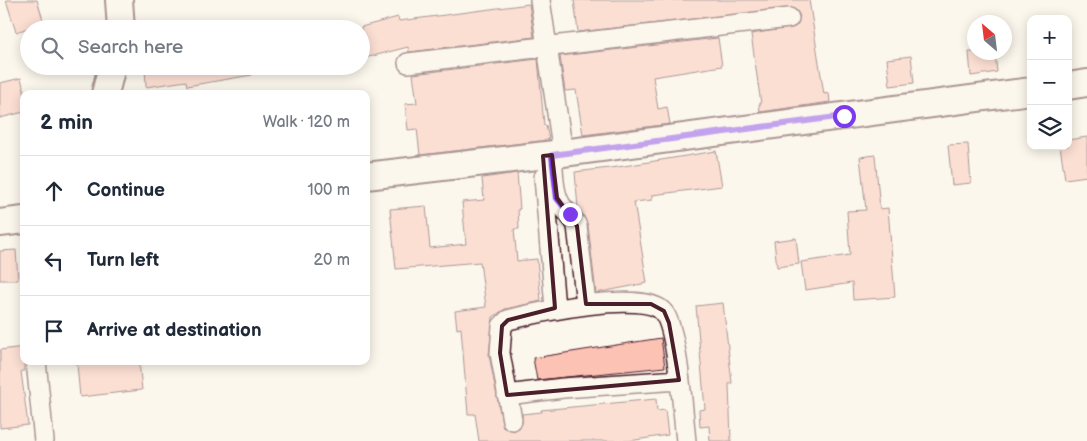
<!DOCTYPE html>
<meta charset="utf-8">
<style>
body{margin:0;font-family:"Balsamiq Sans",sans-serif;background:#f6f6f7;color:#1f2937}
.controls{position:absolute;right:15px;top:15px;display:grid;overflow:hidden;border-radius:10px;box-shadow:0 2px 12px #0003}
.controls button{width:45px;height:45px;display:grid;place-items:center;padding:0;border:0;border-bottom:1px solid #e0e1e3;background:#fff;color:#1f2937;font:25px sans-serif}
.compass{position:absolute;left:967px;top:15px;width:45px;height:45px;border-radius:50%;background:#fff;box-shadow:0 2px 12px #0003;rotate:332deg}
.stop{position:absolute;width:15px;height:15px;margin:-11px;border:4px solid #7c3aed;border-radius:50%;background:#fff}
.stop.end{background:#7c3aed;border-color:#fff;box-shadow:0 1px 5px #0008}
.list{margin:0;padding:0;list-style:none}
h2{display:flex;justify-content:space-between;align-items:center;height:65px;margin:0;padding:0 20px;font-size:21px}
h2 small{font-size:16px;font-weight:400;color:#747a83}
.list li{display:grid;grid-template-columns:32px 1fr auto;gap:15px;align-items:center;box-sizing:border-box;height:70px;padding:0 20px;border-top:1px solid #e0e1e3}
.list b{display:block;font-size:19px;white-space:nowrap}
.list em{font-size:16px;font-style:normal;color:#747a83}
.icon{flex:none;width:28px;height:28px;fill:none;stroke:currentColor;stroke-width:2;stroke-linecap:round;stroke-linejoin:round}
.map{position:relative;flex:none;width:1087px;height:441px;overflow:hidden}
.search{position:absolute;background:#fff;box-shadow:0 2px 12px #0003;left:20px;top:20px;width:350px;height:55px;display:flex;align-items:center;gap:12px;box-sizing:border-box;padding:0 18px;border-radius:28px;color:#747a83;font-size:19px}
.panel{position:absolute;background:#fff;box-shadow:0 2px 12px #0003;left:20px;top:90px;width:350px;height:275px;border-radius:10px}
.map>svg:first-child{display:block}
</style>
<div class="map">
<svg width="1087" height="441" viewBox="0 0 1087 441">
<rect width="100%" height="100%" fill="#fbf7ec"/>
<filter id="ink" filterUnits="userSpaceOnUse"><feTurbulence type="fractalNoise" baseFrequency=".02" numOctaves="2"/><feDisplacementMap in="SourceGraphic" scale="10" xChannelSelector="R" yChannelSelector="G"/><feConvolveMatrix kernelMatrix="1 2 1 2 8 2 1 2 1" color-interpolation-filters="sRGB"/></filter>
<g filter="url(#ink)">
<path fill="#fcc2b4" stroke="#4a1f2b" d="M 6,0 L 37,0 L 44,23 L 16,32 Z
M 574,0 L 809,0 L 824,94 L 829,93 L 830,102 L 760,112 L 759,104 L 761,104 L 751,34 L 795,27 L 800,16 L 793,8 L 578,32 Z
M 529,4 L 534,37 L 409,52 L 408,47 L 361,59 L 361,27 L 398,17 L 399,21 Z
M 718,38 L 722,66 L 653,77 L 658,109 L 667,107 L 670,124 L 583,135 L 576,90 L 565,91 L 560,56 Z
M 969,52 L 995,52 L 997,72 L 971,76 Z
M 911,56 L 914,83 L 890,86 L 887,59 Z
M 538,59 L 544,125 L 546,125 L 549,140 L 420,155 L 417,129 L 408,130 L 405,104 L 417,103 L 413,74 Z
M 145,66 L 251,66 L 252,75 L 187,86 L 186,81 L 146,87 Z
M 21,78 L 24,90 L 24,112 L 0,118 L 0,83 Z
M 1087,137 L 1087,176 L 1065,179 L 1060,146 L 1068,146 L 1068,140 Z
M 968,144 L 971,183 L 952,185 L 948,145 Z
M 716,151 L 722,186 L 652,195 L 652,200 L 634,202 L 647,283 L 596,293 L 588,225 L 578,208 L 575,172 L 618,167 Z
M 875,155 L 880,209 L 888,208 L 895,297 L 853,300 L 852,283 L 805,290 L 801,262 L 850,255 L 847,211 L 866,210 L 860,157 Z
M 517,173 L 520,209 L 518,209 L 519,229 L 514,229 L 517,261 L 537,259 L 541,301 L 505,309 L 493,317 L 489,355 L 503,427 L 514,431 L 522,424 L 522,414 L 542,412 L 541,410 L 656,399 L 657,411 L 665,410 L 668,435 L 629,441 L 479,441 L 475,414 L 468,414 L 461,328 L 457,329 L 455,311 L 486,307 L 480,262 L 396,269 L 390,209 L 426,206 L 430,248 L 466,244 L 462,202 L 484,200 L 482,178 Z
M 796,238 L 799,264 L 777,267 L 774,241 Z
M 16,250 L 18,280 L 0,280 L 0,251 Z
M 723,303 L 732,383 L 729,384 L 731,441 L 710,441 L 709,426 L 700,427 L 699,410 L 705,409 L 696,306 Z
M 661,338 L 665,367 L 537,380 L 533,358 Z
M 24,347 L 24,371 L 21,371 L 28,425 L 0,428 L 0,350 Z
M 103,361 L 139,361 L 142,390 L 80,397 L 77,364 Z"/>
<g fill="none" stroke-linecap="round" stroke-linejoin="round">
<defs>
<path id="street" d="M 540,0 L 563,153
M 408,63 L 789,18
M 552,155 C 554,170 552,190 560,203 C 565,212 573,216 577,226 L 586,304
M 544,177 L 555,308
M 36,361 L 44,441
M 507,395 L 563,388 L 679,380
M 512,420 L 500,353 L 502,326 L 508,320 C 535,313 647,288 664,313 C 678,332 683,414 686,441"/>
<path id="secondary" d="M 119,0 L 121,29
M 1068,86 L 1087,83
M 105,94 L 112,66
M 366,176 L 563,153 L 1031,91
M 0,223 L 24,220"/>
</defs>
<use href="#street" stroke="#4a1f2b" stroke-width="22"/>
<use href="#secondary" stroke="#4a1f2b" stroke-width="30"/>
<use href="#street" stroke="#fbf7ec" stroke-width="19"/>
<use href="#secondary" stroke="#fbf7ec" stroke-width="26"/>
</g>
</g>
<g fill="none" stroke-linecap="round" stroke-linejoin="round" filter="url(#ink)">
<path stroke="#7c3aed" stroke-width="6" d="M 570,214 L 557,198 L 552,155 L 844,116"/>
</g>
<path d="M0 0H1087V441H0ZM 552,155 L 557,198 L 577,226 L 586,304 L 651,304 L 664,311 L 669,323 L 679,380 L 507,395 L 500,353 L 502,326 L 508,320 L 555,308 L 543,156 Z" fill="#fbf7ec" fill-opacity=".55" fill-rule="evenodd"/>
<path fill="none" stroke="#4a1f2b" stroke-width="4" stroke-linejoin="round" d="M 552,155 L 557,198 L 577,226 L 586,304 L 651,304 L 664,311 L 669,323 L 679,380 L 507,395 L 500,353 L 502,326 L 508,320 L 555,308 L 543,156 Z"/>
</svg>
<div class="controls">
<button>+</button>
<button>−</button>
<button><svg class="icon" aria-label="layers" viewBox="0 0 24 24"><path d="M12 4l9 5-9 5-9-5zM3 14l9 5 9-5"/></svg></button>
</div>
<svg class="compass" viewBox="-18 -18 36 36"><path d="M0-13l5 13h-10z" fill="#e53935"/><path d="M0 13l5-13h-10z" fill="#747a83"/></svg>
<div class="stop" style="left:844px;top:116px"></div>
<div class="stop end" style="left:570px;top:214px"></div>
<div class="search"><svg class="icon" aria-label="search" viewBox="0 0 24 24"><circle cx="10" cy="10" r="6"/><path d="M15 15l6 6"/></svg>Search here</div>
<section class="panel">
<h2>2 min<small>Walk · 120 m</small></h2>
<ul class="list">
<li><svg class="icon" aria-label="ahead" viewBox="0 0 24 24"><path d="M12 20V5M6 11l6-6 6 6"/></svg><div><b>Continue</b></div><em>100 m</em></li>
<li><svg class="icon" aria-label="left" viewBox="0 0 24 24"><path d="M17 20v-9H6M10 6l-5 5 5 5"/></svg><div><b>Turn left</b></div><em>20 m</em></li>
<li><svg class="icon" aria-label="arrive" viewBox="0 0 24 24"><path d="M6 21V4h12l-3 4 3 4H6"/></svg><div><b>Arrive at destination</b></div></li>
</ul>
</section>
</div>
